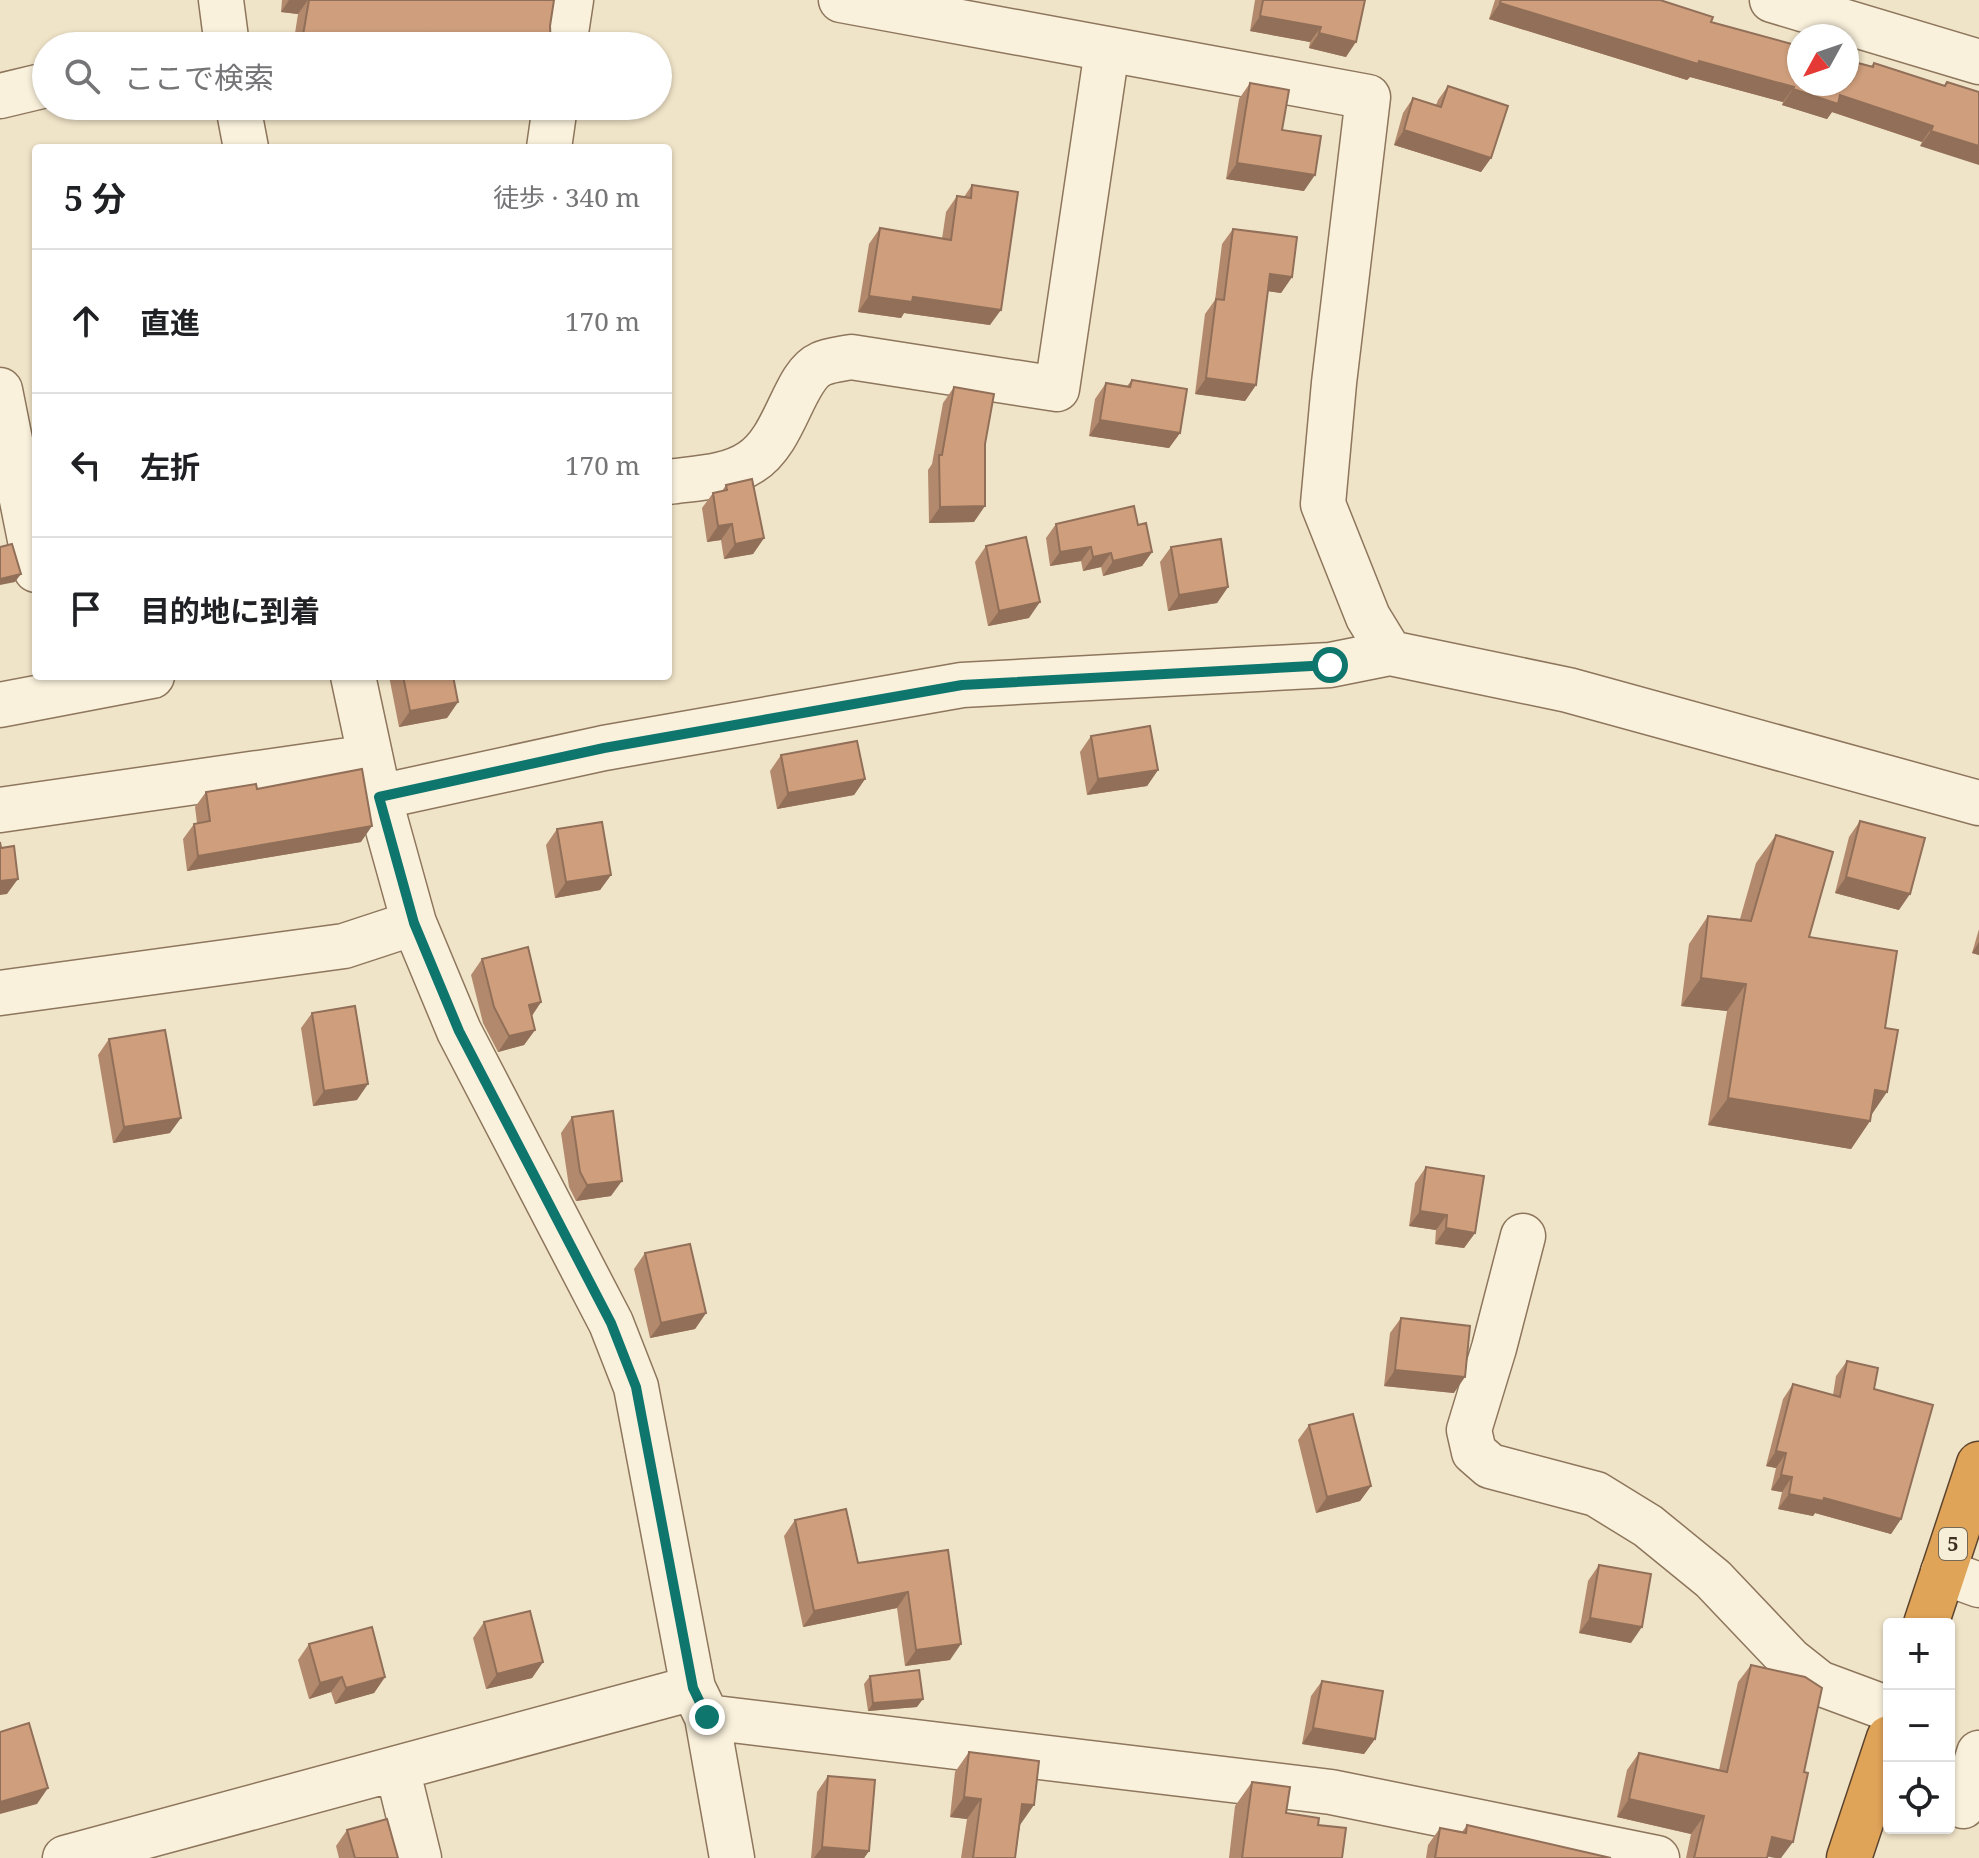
<!DOCTYPE html>
<html lang="ja">
<meta charset="utf-8">
<style>
body{margin:0;font-family:"Noto Serif","Noto Sans JP",serif;background:#f2f2f2;color:#202124}
.controls{position:absolute;right:24px;bottom:24px;display:grid;overflow:hidden;border-radius:8px;box-shadow:0 2px 6px #0004}
.controls button{width:72px;height:72px;display:grid;place-items:center;padding:0;border:0;border-bottom:2px solid #e0e0e0;background:#fff;color:#202124;font:40px sans-serif}
.compass{position:absolute;left:1787px;top:24px;width:72px;height:72px;border-radius:50%;background:#fff;box-shadow:0 2px 6px #0004;rotate:230deg}
.stop{position:absolute;width:24px;height:24px;margin:-18px;border:6px solid #0f766e;border-radius:50%;background:#fff}
.stop.end{background:#0f766e;border-color:#fff;box-shadow:0 2px 8px #0008}
.list{margin:0;padding:0;list-style:none}
h2{display:flex;justify-content:space-between;align-items:center;height:104px;margin:0;padding:0 32px;font-size:34px}
h2 small{font-size:26px;font-weight:400;color:#757577}
.list li{display:grid;grid-template-columns:52px 1fr auto;gap:24px;align-items:center;box-sizing:border-box;height:144px;padding:0 32px;border-top:2px solid #e0e0e0}
.list b{display:block;font-size:30px;white-space:nowrap}
.list em{font-size:26px;font-style:normal;color:#757577}
.icon{flex:none;width:44px;height:44px;fill:none;stroke:currentColor;stroke-width:2;stroke-linecap:round;stroke-linejoin:round}
.map{position:relative;flex:none;width:1979px;height:1858px;overflow:hidden}
.search{position:absolute;background:#fff;box-shadow:0 2px 6px #0004;left:32px;top:32px;width:640px;height:88px;display:flex;align-items:center;gap:20px;box-sizing:border-box;padding:0 28px;border-radius:44px;color:#757577;font-size:30px}
.panel{position:absolute;background:#fff;box-shadow:0 2px 6px #0004;left:32px;top:144px;width:640px;height:536px;border-radius:8px}
.map>svg:first-child{display:block}
</style>
<div class="map">
<svg width="1979" height="1858" viewBox="0 0 1979 1858">
<rect width="100%" height="100%" fill="#f0e4c8"/>
<g fill="none" stroke-linecap="round" stroke-linejoin="round">
<defs>
<path id="minor" d="M 221,0 L 227,46
M 841,0 L 1368,97 L 1334,383 L 1323,504 L 1368,617 L 1390,653
M 1772,0 L 1979,62
M 564,46 L 571,0
M 0,96 L 46,85
M 238,106 L 246,148
M 549,148 L 555,106
M 0,390 L 36,570
M 668,482 C 696,478 727,478 751,462 C 787,439 793,376 821,364 C 829,360 841,359 851,357 L 1057,389 L 1107,50
M 353,676 L 379,797 L 414,923 L 459,1031 L 611,1323 L 636,1387 L 693,1688 L 707,1717 L 732,1858
M 0,705 L 152,676
M 379,797 L 604,748 L 962,685 L 1330,665 L 1390,653 L 1568,690 L 1979,803
M 0,810 L 370,757
M 0,993 L 344,946 L 414,923
M 1523,1236 L 1494,1348 L 1469,1430 L 1474,1452 L 1490,1466 L 1596,1494 L 1648,1526 L 1713,1579 L 1790,1660 L 1819,1683 L 1889,1709
M 1943,1572 L 1979,1585
M 707,1717 L 1331,1792 L 1657,1858
M 397,1768 L 419,1858
M 1963,1806 L 1979,1753
M 65,1858 L 693,1688"/>
<path id="highway" d="M 1926,1624 L 1979,1464
M 1849,1858 L 1889,1738"/>
</defs>
<use href="#minor" stroke="#8d765c" stroke-width="47"/>
<use href="#highway" stroke="#5b4430" stroke-width="47"/>
<use href="#minor" stroke="#faf1dc" stroke-width="44"/>
<use href="#highway" stroke="#e0a458" stroke-width="44"/>
</g>
<path fill="#b2896c" d="M 282,0 L 554,0 L 550,26 L 551,46 L 293,46 L 298,14 L 281,12 Z
M 1255,0 L 1365,0 L 1346,57 L 1309,48 L 1310,42 L 1250,31 Z
M 1495,0 L 1660,0 L 1711,22 L 1871,66 L 1874,63 L 1944,86 L 1947,82 L 1979,92 L 1920,146 L 1922,142 L 1832,112 L 1827,119 L 1782,105 L 1783,102 L 1690,77 L 1687,80 L 1489,19 Z
M 1250,83 L 1282,130 L 1304,191 L 1226,179 L 1239,99 Z
M 1448,86 L 1491,158 L 1481,172 L 1394,145 L 1403,113 L 1413,98 L 1436,105 L 1438,100 Z
M 972,185 L 990,325 L 904,313 L 901,318 L 858,312 L 869,244 L 880,228 L 942,239 L 946,212 L 957,196 L 964,197 Z
M 1233,229 L 1292,277 L 1281,293 L 1268,291 L 1256,385 L 1245,401 L 1195,394 L 1205,314 L 1215,300 L 1222,244 Z
M 1132,380 L 1180,433 L 1169,448 L 1089,436 L 1095,399 L 1106,383 L 1127,386 Z
M 954,387 L 985,444 L 974,522 L 929,523 L 928,470 L 932,464 L 943,403 Z
M 726,485 L 764,538 L 753,554 L 724,559 L 721,540 L 707,542 L 702,508 L 713,493 L 722,491 Z
M 1056,524 L 1138,525 L 1152,552 L 1142,566 L 1103,576 L 1101,567 L 1083,571 L 1081,561 L 1050,566 L 1046,538 Z
M 986,546 L 1029,618 L 988,626 L 975,562 Z
M 1171,547 L 1228,587 L 1217,603 L 1168,611 L 1160,562 Z
M 389,676 L 453,676 L 458,702 L 447,718 L 399,727 Z
M 1091,736 L 1158,770 L 1147,786 L 1087,795 L 1080,752 Z
M 781,755 L 865,779 L 854,795 L 777,809 L 770,771 Z
M 257,789 L 361,842 L 187,871 L 183,839 L 194,824 L 197,823 L 195,807 L 206,792 Z
M 1860,821 L 1899,910 L 1835,893 L 1849,837 Z
M 557,829 L 611,875 L 600,890 L 555,898 L 546,845 Z
M 1776,835 L 1809,937 L 1871,1115 L 1870,1121 L 1851,1149 L 1708,1125 L 1727,1011 L 1681,1006 L 1689,944 L 1708,916 L 1740,919 L 1756,863 Z
M 1979,929 L 1979,955 L 1972,953 Z
M 482,959 L 541,1002 L 532,1016 L 535,1030 L 524,1045 L 498,1052 L 483,1023 L 471,975 Z
M 312,1013 L 357,1100 L 313,1106 L 301,1028 Z
M 109,1039 L 170,1133 L 113,1143 L 98,1055 Z
M 572,1117 L 611,1196 L 576,1201 L 569,1187 L 561,1133 Z
M 1426,1167 L 1475,1233 L 1464,1248 L 1435,1244 L 1436,1230 L 1409,1226 L 1415,1183 Z
M 645,1253 L 706,1313 L 695,1329 L 650,1338 L 634,1269 Z
M 1401,1318 L 1454,1393 L 1384,1386 L 1390,1333 Z
M 1847,1361 L 1874,1389 L 1901,1519 L 1891,1534 L 1815,1513 L 1813,1516 L 1778,1509 L 1782,1492 L 1771,1490 L 1776,1468 L 1766,1466 L 1783,1399 L 1793,1384 L 1833,1395 L 1836,1376 Z
M 1309,1425 L 1371,1486 L 1360,1501 L 1316,1513 L 1298,1440 Z
M 795,1520 L 858,1563 L 948,1550 L 950,1660 L 905,1666 L 897,1608 L 803,1627 L 784,1536 Z
M 1599,1565 L 1631,1643 L 1579,1633 L 1588,1581 Z
M 484,1622 L 543,1662 L 532,1678 L 486,1689 L 473,1638 Z
M 309,1644 L 385,1677 L 374,1693 L 335,1704 L 331,1692 L 309,1699 L 298,1660 Z
M 1751,1665 L 1767,1858 L 1686,1858 L 1691,1834 L 1617,1817 L 1627,1770 L 1639,1753 L 1719,1770 L 1738,1682 Z
M 870,1676 L 917,1707 L 868,1711 L 864,1684 Z
M 1322,1681 L 1375,1739 L 1364,1754 L 1302,1744 L 1311,1696 Z
M 969,1752 L 1020,1825 L 1015,1858 L 961,1858 L 967,1819 L 950,1817 L 955,1772 Z
M 828,1776 L 869,1851 L 864,1858 L 811,1858 L 817,1792 Z
M 1252,1782 L 1286,1813 L 1318,1825 L 1342,1858 L 1229,1858 L 1235,1806 Z
M 1467,1825 L 1611,1858 L 1426,1858 L 1428,1845 L 1440,1828 L 1462,1832 Z
M 347,1830 L 398,1858 L 339,1858 L 336,1846 Z"/>
<path fill="#916f58" d="M 289,0 L 308,0 L 298,14 L 281,12 Z
M 1500,3 L 1794,87 L 1783,102 L 1690,77 L 1687,80 L 1489,19 Z
M 1260,16 L 1321,27 L 1310,42 L 1250,31 Z
M 430,33 L 520,46 L 421,46 Z
M 1319,33 L 1356,42 L 1346,57 L 1309,48 Z
M 302,41 L 323,44 L 322,46 L 298,46 Z
M 1793,89 L 1840,95 L 1933,126 L 1922,142 L 1832,112 L 1827,119 L 1782,105 Z
M 1404,130 L 1491,158 L 1481,172 L 1394,145 Z
M 1931,131 L 1979,146 L 1979,165 L 1920,146 Z
M 1237,163 L 1315,175 L 1304,191 L 1226,179 Z
M 1270,274 L 1292,277 L 1281,293 L 1259,290 Z
M 869,296 L 913,297 L 1001,310 L 990,325 L 904,313 L 901,318 L 858,312 Z
M 1206,378 L 1256,385 L 1245,401 L 1195,394 Z
M 1100,420 L 1180,433 L 1169,448 L 1089,436 Z
M 985,506 L 974,522 L 929,523 L 940,507 Z
M 732,524 L 721,540 L 707,542 L 718,526 Z
M 764,538 L 753,554 L 724,559 L 735,544 Z
M 1091,547 L 1081,561 L 1050,566 L 1060,552 Z
M 1152,552 L 1142,566 L 1103,576 L 1113,561 Z
M 1111,553 L 1101,567 L 1083,571 L 1093,557 Z
M 21,574 L 15,582 L 0,585 L 0,579 Z
M 1228,587 L 1217,603 L 1168,611 L 1179,595 Z
M 1040,602 L 1029,618 L 988,626 L 999,611 Z
M 458,702 L 447,718 L 399,727 L 410,711 Z
M 1158,770 L 1147,786 L 1087,795 L 1098,779 Z
M 865,779 L 854,795 L 777,809 L 788,793 Z
M 372,826 L 361,842 L 187,871 L 198,856 Z
M 611,875 L 600,890 L 555,898 L 566,882 Z
M 1846,877 L 1910,894 L 1899,910 L 1835,893 Z
M 18,879 L 7,894 L 0,895 L 0,881 Z
M 1979,942 L 1979,955 L 1972,953 Z
M 1701,978 L 1746,984 L 1727,1011 L 1681,1006 Z
M 541,1002 L 530,1018 L 529,1005 Z
M 535,1030 L 524,1045 L 498,1052 L 509,1036 Z
M 368,1084 L 357,1100 L 313,1106 L 324,1091 Z
M 1875,1090 L 1887,1092 L 1868,1120 Z
M 1728,1098 L 1870,1121 L 1851,1149 L 1708,1125 Z
M 181,1118 L 170,1133 L 113,1143 L 124,1127 Z
M 622,1181 L 611,1196 L 576,1201 L 587,1185 Z
M 1420,1211 L 1447,1215 L 1436,1230 L 1409,1226 Z
M 1446,1228 L 1475,1233 L 1464,1248 L 1435,1244 Z
M 706,1313 L 695,1329 L 650,1338 L 661,1323 Z
M 1395,1370 L 1465,1377 L 1454,1393 L 1384,1386 Z
M 1776,1451 L 1786,1453 L 1776,1468 L 1766,1466 Z
M 1781,1475 L 1792,1477 L 1782,1492 L 1771,1490 Z
M 1371,1486 L 1360,1501 L 1316,1513 L 1327,1497 Z
M 1789,1494 L 1824,1498 L 1901,1519 L 1891,1534 L 1815,1513 L 1813,1516 L 1778,1509 Z
M 908,1592 L 897,1608 L 803,1627 L 814,1611 Z
M 1590,1618 L 1642,1627 L 1631,1643 L 1579,1633 Z
M 961,1644 L 950,1660 L 905,1666 L 916,1650 Z
M 543,1662 L 532,1678 L 486,1689 L 497,1674 Z
M 342,1677 L 331,1692 L 309,1699 L 320,1683 Z
M 385,1677 L 374,1693 L 335,1704 L 346,1688 Z
M 923,1699 L 917,1707 L 868,1711 L 873,1703 Z
M 1313,1728 L 1375,1739 L 1364,1754 L 1302,1744 Z
M 48,1788 L 37,1804 L 0,1814 L 0,1802 Z
M 964,1797 L 981,1799 L 967,1819 L 950,1817 Z
M 1629,1799 L 1704,1816 L 1691,1834 L 1617,1817 Z
M 1022,1804 L 1034,1805 L 1020,1825 L 1008,1824 Z
M 1772,1837 L 1793,1842 L 1781,1858 L 1775,1858 L 1760,1855 Z
M 822,1847 L 869,1851 L 864,1858 L 814,1858 Z"/>
<path fill="#cf9f7d" stroke="#916f58" stroke-width="2" d="M 309,0 L 554,0 L 550,26 L 551,46 L 520,46 L 430,33 L 428,46 L 323,46 L 323,44 L 302,41 Z
M 1263,0 L 1365,0 L 1356,42 L 1319,33 L 1321,27 L 1260,16 Z
M 1501,0 L 1660,0 L 1713,17 L 1711,22 L 1799,46 L 1799,84 L 1847,84 L 1847,60 L 1873,67 L 1874,63 L 1945,86 L 1947,82 L 1979,92 L 1979,146 L 1931,131 L 1933,126 L 1840,95 L 1838,104 L 1793,89 L 1794,87 L 1699,61 L 1698,64 L 1500,3 Z
M 1250,83 L 1289,90 L 1282,130 L 1321,136 L 1315,175 L 1237,163 Z
M 1448,86 L 1508,106 L 1491,158 L 1404,130 L 1413,98 L 1441,107 Z
M 972,185 L 1018,192 L 1001,310 L 913,297 L 912,302 L 869,296 L 880,228 L 951,240 L 957,196 L 971,198 Z
M 1233,229 L 1297,237 L 1292,277 L 1270,274 L 1256,385 L 1206,378 L 1216,299 L 1224,300 Z
M 1132,380 L 1187,389 L 1180,433 L 1100,420 L 1106,383 L 1130,387 Z
M 954,387 L 994,394 L 985,444 L 985,506 L 940,507 L 939,455 L 942,455 Z
M 752,479 L 764,538 L 735,544 L 732,524 L 718,526 L 713,493 L 727,490 L 726,485 Z
M 1134,506 L 1138,525 L 1146,523 L 1152,552 L 1113,561 L 1111,553 L 1093,557 L 1091,547 L 1060,552 L 1056,524 Z
M 1026,537 L 1040,602 L 999,611 L 986,546 Z
M 1221,539 L 1228,587 L 1179,595 L 1171,547 Z
M 12,544 L 21,574 L 0,579 L 0,547 Z
M 403,676 L 453,676 L 458,702 L 410,711 Z
M 1150,726 L 1158,770 L 1098,779 L 1091,736 Z
M 857,741 L 865,779 L 788,793 L 781,755 Z
M 362,769 L 372,826 L 198,856 L 194,824 L 210,821 L 206,792 L 256,784 L 257,789 Z
M 1860,821 L 1925,838 L 1910,894 L 1846,877 Z
M 602,822 L 611,875 L 566,882 L 557,829 Z
M 1776,835 L 1833,852 L 1809,937 L 1897,951 L 1885,1028 L 1898,1030 L 1887,1092 L 1875,1090 L 1870,1121 L 1728,1098 L 1746,984 L 1701,978 L 1708,916 L 1751,921 Z
M 0,842 L 1,848 L 14,846 L 18,879 L 0,881 Z
M 528,947 L 541,1002 L 529,1005 L 535,1030 L 509,1036 L 494,1007 L 482,959 Z
M 355,1006 L 368,1084 L 324,1091 L 312,1013 Z
M 165,1030 L 181,1118 L 124,1127 L 109,1039 Z
M 613,1111 L 622,1181 L 587,1185 L 580,1172 L 572,1117 Z
M 1426,1167 L 1484,1176 L 1475,1233 L 1446,1228 L 1447,1215 L 1420,1211 Z
M 690,1244 L 706,1313 L 661,1323 L 645,1253 Z
M 1401,1318 L 1470,1326 L 1465,1377 L 1395,1370 Z
M 1847,1361 L 1878,1368 L 1874,1389 L 1933,1405 L 1901,1519 L 1824,1498 L 1823,1501 L 1789,1494 L 1792,1477 L 1781,1475 L 1786,1453 L 1776,1451 L 1793,1384 L 1840,1397 Z
M 1353,1414 L 1371,1486 L 1327,1497 L 1309,1425 Z
M 846,1509 L 858,1563 L 948,1550 L 961,1644 L 916,1650 L 908,1592 L 814,1611 L 795,1520 Z
M 1599,1565 L 1651,1574 L 1642,1627 L 1590,1618 Z
M 530,1611 L 543,1662 L 497,1674 L 484,1622 Z
M 372,1627 L 385,1677 L 346,1688 L 342,1677 L 320,1683 L 309,1644 Z
M 1751,1665 L 1805,1677 L 1822,1688 L 1804,1772 L 1808,1773 L 1793,1842 L 1772,1837 L 1767,1858 L 1694,1858 L 1704,1816 L 1629,1799 L 1639,1753 L 1727,1772 Z
M 919,1670 L 923,1699 L 873,1703 L 870,1676 Z
M 1322,1681 L 1383,1691 L 1375,1739 L 1313,1728 Z
M 29,1723 L 48,1788 L 0,1802 L 0,1732 Z
M 969,1752 L 1039,1761 L 1034,1805 L 1022,1804 L 1015,1858 L 973,1858 L 981,1799 L 964,1797 Z
M 828,1776 L 875,1780 L 869,1851 L 822,1847 Z
M 1252,1782 L 1290,1787 L 1286,1813 L 1319,1818 L 1318,1825 L 1346,1828 L 1342,1858 L 1242,1858 Z
M 387,1819 L 398,1858 L 355,1858 L 347,1830 Z
M 1467,1825 L 1611,1858 L 1435,1858 L 1440,1828 L 1466,1833 Z"/>
<g fill="none" stroke-linecap="round" stroke-linejoin="round">
<path stroke="#0f766e" stroke-width="10" d="M 707,1717 L 693,1688 L 636,1387 L 611,1323 L 459,1031 L 414,923 L 379,797 L 604,748 L 962,685 L 1330,665"/>
</g>
<g text-anchor="middle" stroke-width="7" stroke-linejoin="round" paint-order="stroke">
<rect fill="#f7eed8" stroke="#756857" stroke-width="2" x="1939" y="1528" width="28" height="32" rx="6"/>
<g font-size="20" font-weight="bold" fill="#3d2e20">
<text x="1953" y="1551">5</text>
</g>
</g>
</svg>
<div class="controls">
<button>+</button>
<button>−</button>
<button><svg class="icon" aria-label="locate" viewBox="0 0 24 24"><circle cx="12" cy="12" r="6"/><path d="M12 2v4M12 18v4M2 12h4M18 12h4"/></svg></button>
</div>
<svg class="compass" viewBox="-18 -18 36 36"><path d="M0-13l5 13h-10z" fill="#e53935"/><path d="M0 13l5-13h-10z" fill="#757577"/></svg>
<div class="stop" style="left:1330px;top:665px"></div>
<div class="stop end" style="left:707px;top:1717px"></div>
<div class="search"><svg class="icon" aria-label="search" viewBox="0 0 24 24"><circle cx="10" cy="10" r="6"/><path d="M15 15l6 6"/></svg>ここで検索</div>
<section class="panel">
<h2>5 分<small>徒歩 · 340 m</small></h2>
<ul class="list">
<li><svg class="icon" aria-label="ahead" viewBox="0 0 24 24"><path d="M12 20V5M6 11l6-6 6 6"/></svg><div><b>直進</b></div><em>170 m</em></li>
<li><svg class="icon" aria-label="left" viewBox="0 0 24 24"><path d="M17 20v-9H6M10 6l-5 5 5 5"/></svg><div><b>左折</b></div><em>170 m</em></li>
<li><svg class="icon" aria-label="arrive" viewBox="0 0 24 24"><path d="M6 21V4h12l-3 4 3 4H6"/></svg><div><b>目的地に到着</b></div></li>
</ul>
</section>
</div>
